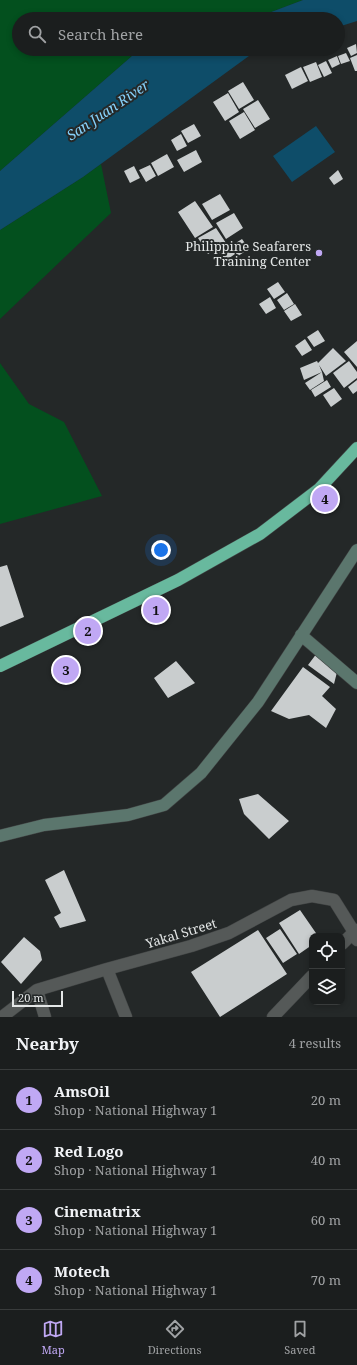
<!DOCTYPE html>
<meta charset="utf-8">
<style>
body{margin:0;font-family:"Noto Serif",serif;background:#242727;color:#f1f3f6}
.controls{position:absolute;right:12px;bottom:12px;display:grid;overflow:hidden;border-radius:8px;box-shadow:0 2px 6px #0003}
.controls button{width:36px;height:36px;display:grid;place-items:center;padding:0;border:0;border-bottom:1px solid #393c3c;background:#1b1e1e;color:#f1f3f6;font:20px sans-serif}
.scale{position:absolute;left:12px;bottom:10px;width:51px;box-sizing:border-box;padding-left:4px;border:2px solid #e4e7e7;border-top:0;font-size:11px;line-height:14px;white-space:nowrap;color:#e4e7e7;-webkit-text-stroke:3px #242828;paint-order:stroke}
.you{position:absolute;left:161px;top:550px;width:14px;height:14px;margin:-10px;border:3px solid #fff;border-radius:50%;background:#1a73e8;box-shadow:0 0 0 6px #1a73e833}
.badge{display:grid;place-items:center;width:26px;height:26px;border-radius:50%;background:#c0a8f4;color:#111;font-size:13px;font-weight:700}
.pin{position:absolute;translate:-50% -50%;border:2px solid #fff;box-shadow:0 1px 4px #0006}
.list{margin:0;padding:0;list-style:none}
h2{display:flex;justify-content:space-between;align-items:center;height:52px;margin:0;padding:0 16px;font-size:17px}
h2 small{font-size:13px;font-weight:400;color:#a0a2a4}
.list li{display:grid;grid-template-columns:26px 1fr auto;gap:12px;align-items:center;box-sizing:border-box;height:60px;padding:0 16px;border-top:1px solid #393c3c}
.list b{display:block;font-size:15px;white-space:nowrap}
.list p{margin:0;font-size:13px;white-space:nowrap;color:#a0a2a4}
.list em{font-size:13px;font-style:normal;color:#a0a2a4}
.icon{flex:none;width:22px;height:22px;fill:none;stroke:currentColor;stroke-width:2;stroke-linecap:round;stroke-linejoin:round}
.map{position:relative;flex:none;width:357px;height:1017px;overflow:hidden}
.search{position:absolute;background:#1b1e1e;box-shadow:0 2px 6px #0003;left:12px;right:12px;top:12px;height:44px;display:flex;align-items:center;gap:10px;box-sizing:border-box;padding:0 14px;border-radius:22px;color:#a0a2a4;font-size:15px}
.sheet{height:292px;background:#1b1e1e}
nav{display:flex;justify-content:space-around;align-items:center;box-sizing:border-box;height:56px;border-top:1px solid #393c3c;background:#1b1e1e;font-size:11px;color:#a0a2a4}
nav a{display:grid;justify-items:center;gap:2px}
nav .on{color:#c0a8f4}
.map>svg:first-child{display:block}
</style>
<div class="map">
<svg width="357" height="1017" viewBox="0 0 357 1017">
<rect width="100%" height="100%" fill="#242828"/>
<path fill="#03501e" d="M 0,0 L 303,0 L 253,19 L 19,19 L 19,49 L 140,49 L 0,171 Z
M 101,164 L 111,213 L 0,319 L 0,230 L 83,177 Z
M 0,363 L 29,404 L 64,422 L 102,496 L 0,524 Z"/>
<path fill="#0e4d69" d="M 303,0 L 357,0 L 357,21 L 338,27 L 338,19 L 253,19 Z
M 140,49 L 265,49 L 253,53 L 83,177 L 0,230 L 0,171 Z
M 316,126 L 335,152 L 292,182 L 273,156 Z"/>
<path fill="#c9cdce" d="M 356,44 L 357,53 L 351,56 L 347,48 Z
M 346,53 L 350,61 L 341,64 L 338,56 Z
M 357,55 L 357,71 L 355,71 L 350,58 Z
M 337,56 L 340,64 L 332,68 L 328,60 Z
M 326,61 L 332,73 L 324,77 L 318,65 Z
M 316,62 L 322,77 L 310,82 L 303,67 Z
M 301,67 L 308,81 L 292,89 L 285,75 Z
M 243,82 L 254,100 L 239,109 L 228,91 Z
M 228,93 L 239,112 L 225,121 L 213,102 Z
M 258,100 L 270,119 L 255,128 L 243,109 Z
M 244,112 L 255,130 L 240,139 L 229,121 Z
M 194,124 L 201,136 L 188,143 L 181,131 Z
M 181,134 L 187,146 L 177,151 L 171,140 Z
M 196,150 L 202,162 L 184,172 L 177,160 Z
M 167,154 L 174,167 L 158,176 L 151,163 Z
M 150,165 L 156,176 L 146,182 L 139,170 Z
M 134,166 L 140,178 L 130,183 L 124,171 Z
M 338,170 L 343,179 L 334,185 L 329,178 Z
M 220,194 L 230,210 L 212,220 L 202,204 Z
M 195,201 L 213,227 L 195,238 L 178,212 Z
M 234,213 L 243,228 L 226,239 L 216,223 Z
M 216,228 L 226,243 L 208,254 L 198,238 Z
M 242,239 L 249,249 L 238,256 L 231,246 Z
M 228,244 L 235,254 L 225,261 L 218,251 Z
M 278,282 L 285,292 L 274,299 L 267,289 Z
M 287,293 L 294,304 L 284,310 L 277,300 Z
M 270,297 L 276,308 L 266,314 L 259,304 Z
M 295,304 L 302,315 L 291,321 L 284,311 Z
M 318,330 L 325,341 L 314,347 L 307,337 Z
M 305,339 L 312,350 L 302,356 L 295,346 Z
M 357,341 L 357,367 L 344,352 Z
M 333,348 L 346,361 L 326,376 L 319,365 L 322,372 L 324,381 L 310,390 L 305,383 L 322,372 L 304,380 L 300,368 L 317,361 L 318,363 Z
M 349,361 L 357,372 L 357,378 L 344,388 L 333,373 Z
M 327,380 L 331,387 L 315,397 L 311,390 Z
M 357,380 L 357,391 L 353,394 L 348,387 Z
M 334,388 L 342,399 L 331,407 L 323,395 Z
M 7,565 L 24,617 L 0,627 L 0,567 Z
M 317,653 L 337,672 L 334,684 L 308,665 Z
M 176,661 L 195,683 L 168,698 L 154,678 Z
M 303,667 L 330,687 L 322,696 L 336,709 L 326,728 L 309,715 L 289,719 L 271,711 Z
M 258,794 L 289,821 L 269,839 L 244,814 L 239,799 Z
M 64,870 L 86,921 L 60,928 L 54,917 L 61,913 L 45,880 Z
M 300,910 L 318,936 L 312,936 L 312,945 L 299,954 L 279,923 Z
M 280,929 L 297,954 L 283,963 L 266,938 Z
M 258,930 L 287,974 L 220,1017 L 191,972 Z
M 24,937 L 40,951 L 42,960 L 21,984 L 1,962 Z"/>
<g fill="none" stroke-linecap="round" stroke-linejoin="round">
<defs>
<path id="street" d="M 342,944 L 354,932 L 357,930
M 107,969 L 126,1017
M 37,990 L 45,1017
M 2,1017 L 37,990 L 107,969 L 191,946 L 229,933 L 291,900 L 312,896 L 334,900 L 354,932 L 357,940
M 273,1017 L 312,976"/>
<path id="secondary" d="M 301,635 L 357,683
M 0,836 L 44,825 L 128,815 L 164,805 L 201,773 L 258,702 L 357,550"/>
<path id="highway" d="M 0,666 L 178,580 L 260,534 L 319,489 L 357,448"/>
</defs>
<use href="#street" stroke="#414444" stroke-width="13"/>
<use href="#secondary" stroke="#414444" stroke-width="13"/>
<use href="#highway" stroke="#414444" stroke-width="13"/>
<use href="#street" stroke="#555958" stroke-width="12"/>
<use href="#secondary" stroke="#5b766d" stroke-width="12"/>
<use href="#highway" stroke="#68b99e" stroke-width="12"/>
</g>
<circle fill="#c0a8f4" stroke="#242828" stroke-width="1.5" cx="319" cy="253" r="4"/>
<g text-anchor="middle" stroke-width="4" stroke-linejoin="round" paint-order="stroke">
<g font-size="13" fill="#e4e7e7" stroke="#242828" text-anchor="end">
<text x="311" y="251">Philippine Seafarers<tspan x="311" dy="15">Training Center</tspan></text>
</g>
<g font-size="13" fill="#e4e7e7" stroke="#242828">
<text transform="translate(181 933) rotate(-17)" y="5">Yakal Street</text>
</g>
<g font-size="14" font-style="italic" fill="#86d0f9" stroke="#242828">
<text transform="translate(108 110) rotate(-34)" y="5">San Juan River</text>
</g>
</g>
</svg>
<div class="controls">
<button><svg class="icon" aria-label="locate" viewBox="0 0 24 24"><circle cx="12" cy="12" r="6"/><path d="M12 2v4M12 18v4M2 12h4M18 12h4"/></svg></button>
<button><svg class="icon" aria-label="layers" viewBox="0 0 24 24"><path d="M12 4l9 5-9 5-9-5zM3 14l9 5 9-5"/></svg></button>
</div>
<div class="scale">20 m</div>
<div class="you"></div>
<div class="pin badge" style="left:156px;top:610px">1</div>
<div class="pin badge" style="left:88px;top:631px">2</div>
<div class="pin badge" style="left:66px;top:670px">3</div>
<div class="pin badge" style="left:325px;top:499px">4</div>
<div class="search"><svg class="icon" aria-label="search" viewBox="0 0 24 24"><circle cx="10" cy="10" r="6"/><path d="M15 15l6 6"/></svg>Search here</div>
</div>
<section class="sheet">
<h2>Nearby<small>4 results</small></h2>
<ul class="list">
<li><span class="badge">1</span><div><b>AmsOil</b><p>Shop · National Highway 1</p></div><em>20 m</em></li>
<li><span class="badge">2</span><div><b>Red Logo</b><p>Shop · National Highway 1</p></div><em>40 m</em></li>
<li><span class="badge">3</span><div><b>Cinematrix</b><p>Shop · National Highway 1</p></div><em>60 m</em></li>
<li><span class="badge">4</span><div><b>Motech</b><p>Shop · National Highway 1</p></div><em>70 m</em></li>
</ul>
</section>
<nav>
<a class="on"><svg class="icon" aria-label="map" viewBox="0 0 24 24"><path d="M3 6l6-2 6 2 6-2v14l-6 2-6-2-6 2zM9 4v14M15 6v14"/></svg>Map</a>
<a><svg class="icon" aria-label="directions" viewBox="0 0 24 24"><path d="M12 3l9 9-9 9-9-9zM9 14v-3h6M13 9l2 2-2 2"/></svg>Directions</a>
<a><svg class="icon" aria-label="saved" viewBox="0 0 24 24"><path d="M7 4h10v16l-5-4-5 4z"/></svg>Saved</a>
</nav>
